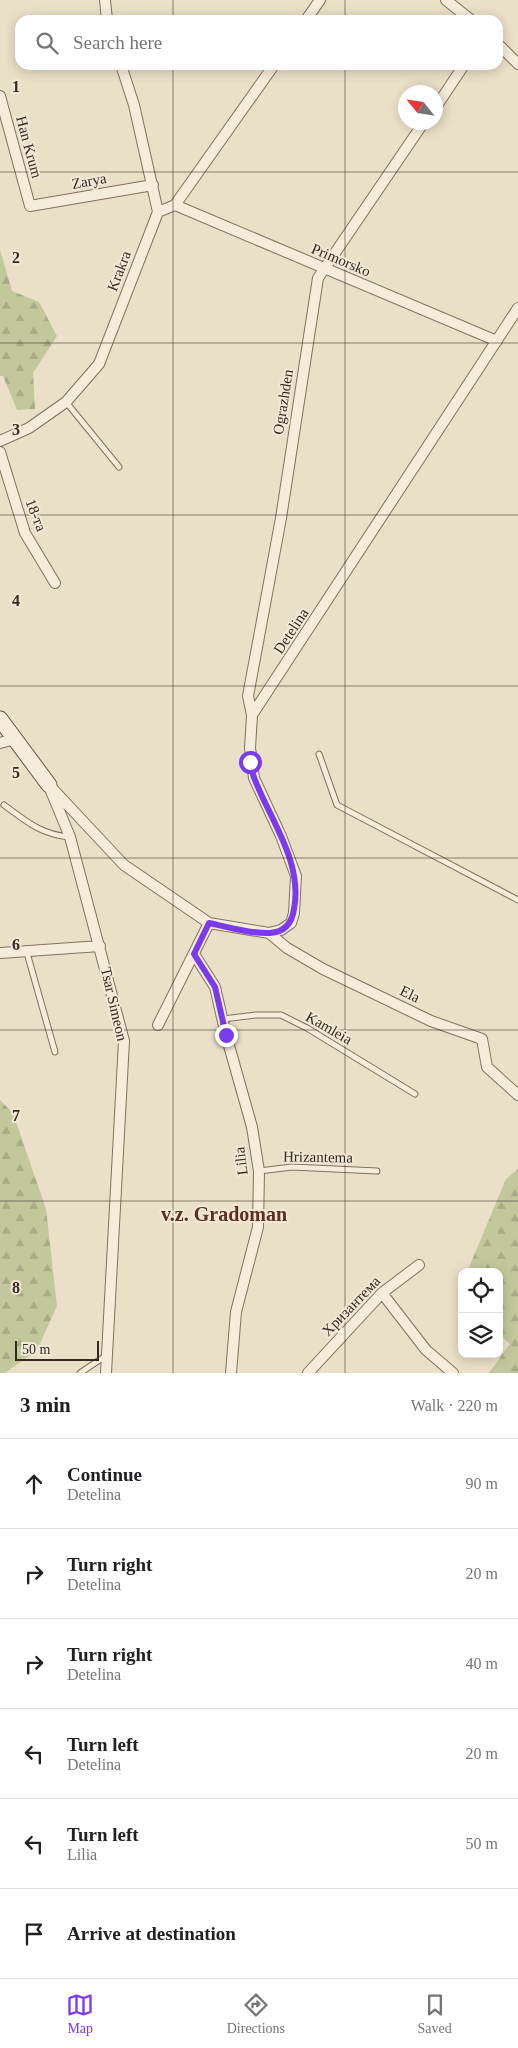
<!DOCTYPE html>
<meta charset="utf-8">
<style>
body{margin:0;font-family:Georgia,serif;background:#f6f6f6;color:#202124}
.controls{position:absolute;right:15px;bottom:15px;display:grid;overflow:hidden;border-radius:10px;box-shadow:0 2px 12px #0003}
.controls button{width:45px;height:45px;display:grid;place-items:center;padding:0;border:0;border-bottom:1px solid #e0e0e0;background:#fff;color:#202124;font:25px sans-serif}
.compass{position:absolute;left:398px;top:85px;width:45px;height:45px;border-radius:50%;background:#fff;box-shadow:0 2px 12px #0003;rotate:300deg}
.scale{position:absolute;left:15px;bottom:12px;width:84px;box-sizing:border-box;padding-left:5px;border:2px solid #352a20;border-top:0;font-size:14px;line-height:18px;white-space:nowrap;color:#352a20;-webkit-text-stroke:4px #f2e9d5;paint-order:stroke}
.stop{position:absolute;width:15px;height:15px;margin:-11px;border:4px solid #7c3aed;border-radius:50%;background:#fff}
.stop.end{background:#7c3aed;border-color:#fff;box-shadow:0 1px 5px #0008}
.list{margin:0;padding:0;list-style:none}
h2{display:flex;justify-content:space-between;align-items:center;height:65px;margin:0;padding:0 20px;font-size:21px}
h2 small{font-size:16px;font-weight:400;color:#757577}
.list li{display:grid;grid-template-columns:32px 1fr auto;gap:15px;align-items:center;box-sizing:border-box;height:90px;padding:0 20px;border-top:1px solid #e0e0e0}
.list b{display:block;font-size:19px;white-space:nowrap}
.list p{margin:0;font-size:16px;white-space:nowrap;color:#757577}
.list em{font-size:16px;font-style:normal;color:#757577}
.icon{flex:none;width:28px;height:28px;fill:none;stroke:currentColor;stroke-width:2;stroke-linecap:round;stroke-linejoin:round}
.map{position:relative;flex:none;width:518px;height:1373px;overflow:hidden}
.search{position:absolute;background:#fff;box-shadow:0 2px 12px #0003;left:15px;right:15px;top:15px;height:55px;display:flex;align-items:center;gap:12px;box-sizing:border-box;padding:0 18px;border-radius:15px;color:#757577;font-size:19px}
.sheet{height:605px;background:#fff}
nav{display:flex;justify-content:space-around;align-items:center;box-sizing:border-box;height:70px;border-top:1px solid #e0e0e0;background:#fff;font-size:14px;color:#757577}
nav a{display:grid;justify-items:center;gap:2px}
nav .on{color:#7c3aed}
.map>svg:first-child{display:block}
</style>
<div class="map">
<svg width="518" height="1373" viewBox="0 0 518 1373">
<defs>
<pattern id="forest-firs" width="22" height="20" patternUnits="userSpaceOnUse" patternTransform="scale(1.25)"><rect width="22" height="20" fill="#c2c79c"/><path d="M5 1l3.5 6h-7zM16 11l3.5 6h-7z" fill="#a7ab86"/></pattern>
</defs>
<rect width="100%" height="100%" fill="#eadfc7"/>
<path fill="url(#forest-firs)" d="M 0,250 L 12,291 L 39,302 L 57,336 L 33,373 L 35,409 L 17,410 L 3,376 L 0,376 Z
M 0,1100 L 13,1113 L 46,1209 L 57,1306 L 37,1350 L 5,1373 L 0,1373 Z
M 518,1169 L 518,1373 L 489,1373 L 510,1344 L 499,1334 L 499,1272 L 467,1272 L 506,1179 Z"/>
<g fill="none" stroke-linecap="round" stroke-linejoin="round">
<defs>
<path id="lane" d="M 66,402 L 119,467
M 319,754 L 337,805 L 518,900
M 4,805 C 26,821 40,834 69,837
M 27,953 L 55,1052
M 223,1019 L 256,1015 L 281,1015 L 307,1028 L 415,1094
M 259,1171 L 292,1167 L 377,1171
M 80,1373 L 107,1355"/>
<path id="street" d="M 105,0 L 107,20
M 446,0 L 471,20
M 306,20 L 320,0
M 498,44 L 518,64
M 0,96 L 30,206 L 153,185
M 436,107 L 464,65
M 175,205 L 497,341
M 158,212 L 175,205 L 274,65
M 0,441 L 29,428 L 66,402 L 99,364 L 158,212 L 134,105 L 121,65
M 0,452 L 25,533 L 55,583
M 252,715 L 248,696 L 281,518 L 318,278 L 424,122
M 0,743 L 15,739
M 49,785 L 124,865 L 209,923 L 269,933 L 281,930 L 291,923 L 294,913 L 296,876 L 281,836 L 254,778 L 250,748 L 252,715 L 518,308
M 51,791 L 70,837 L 124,1041 L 106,1373
M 269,933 L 287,948 L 323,969 L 431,1021 L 482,1039 L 487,1067 L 518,1095
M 0,953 L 100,946
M 194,954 L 215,987 L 226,1035 L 252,1127 L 259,1171 L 258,1227 L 236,1312 L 231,1373
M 158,1025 L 209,923
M 382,1293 L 426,1350 L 453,1373
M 308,1373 L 382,1293 L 419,1265"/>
<path id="secondary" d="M 0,719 L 49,785"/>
</defs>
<use href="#lane" stroke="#83715e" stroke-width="7"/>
<use href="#street" stroke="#83715e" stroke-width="12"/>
<use href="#secondary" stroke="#655341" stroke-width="17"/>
<use href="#lane" stroke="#f5ecd9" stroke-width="5"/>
<use href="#street" stroke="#f5ecd9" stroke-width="10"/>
<use href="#secondary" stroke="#f5ecd9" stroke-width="15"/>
</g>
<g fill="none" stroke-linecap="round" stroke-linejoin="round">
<path stroke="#7c3aed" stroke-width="6" d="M 226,1035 L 215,987 L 194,954 L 209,923 C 228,927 250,934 270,933 C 285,932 292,923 294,909 C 303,863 271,821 255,780 C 252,774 252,768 250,762"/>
</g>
<path fill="none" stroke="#352a20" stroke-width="1" stroke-opacity="0.55" d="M 173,0 L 173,20M 345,0 L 345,20M 173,65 L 173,1373M 345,65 L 345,1373M 0,172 L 518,172M 0,343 L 518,343M 0,515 L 518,515M 0,686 L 518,686M 0,858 L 518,858M 0,1030 L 518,1030M 0,1201 L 518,1201"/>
<g text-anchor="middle" stroke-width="4" stroke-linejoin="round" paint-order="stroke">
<g font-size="15" fill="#352a20" stroke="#f2e9d5">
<text transform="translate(29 147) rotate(75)" y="5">Han Krum</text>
<text transform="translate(89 181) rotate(-10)" y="5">Zarya</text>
<text transform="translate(341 260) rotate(23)" y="5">Primorsko</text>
<text transform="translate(119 271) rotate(-69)" y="5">Krakra</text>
<text transform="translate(283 402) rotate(-81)" y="5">Ograzhden</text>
<text transform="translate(36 515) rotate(69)" y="5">18-та</text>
<text transform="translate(291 631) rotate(-57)" y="5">Detelina</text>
<text transform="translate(410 994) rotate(26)" y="5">Ela</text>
<text transform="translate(114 1004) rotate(77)" y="5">Tsar Simeon</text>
<text transform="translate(329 1028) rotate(30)" y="5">Kamleia</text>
<text transform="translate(318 1157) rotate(1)" y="5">Hrizantema</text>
<text transform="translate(241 1161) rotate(-97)" y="5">Lilia</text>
<text transform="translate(351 1306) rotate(-46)" y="5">Хризантема</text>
</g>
<g font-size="20" font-weight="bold" fill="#5d2f24" stroke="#f2e9d5">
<text x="224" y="1221">v.z. Gradoman</text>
</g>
</g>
<g font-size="16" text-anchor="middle" font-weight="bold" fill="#352a20" stroke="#f2e9d5" stroke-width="4" stroke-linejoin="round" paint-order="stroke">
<text x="16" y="92">1</text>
<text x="16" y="263">2</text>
<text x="16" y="435">3</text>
<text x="16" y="606">4</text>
<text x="16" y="778">5</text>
<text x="16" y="950">6</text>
<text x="16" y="1121">7</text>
<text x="16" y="1293">8</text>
</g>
</svg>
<div class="controls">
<button><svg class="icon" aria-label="locate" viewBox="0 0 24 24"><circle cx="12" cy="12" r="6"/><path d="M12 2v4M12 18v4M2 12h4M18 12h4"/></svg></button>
<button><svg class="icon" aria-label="layers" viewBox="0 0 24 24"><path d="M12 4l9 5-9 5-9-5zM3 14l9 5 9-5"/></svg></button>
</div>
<svg class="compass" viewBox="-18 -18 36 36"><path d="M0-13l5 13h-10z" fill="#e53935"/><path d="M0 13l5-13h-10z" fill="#757577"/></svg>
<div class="scale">50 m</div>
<div class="stop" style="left:250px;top:762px"></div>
<div class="stop end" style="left:226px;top:1035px"></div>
<div class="search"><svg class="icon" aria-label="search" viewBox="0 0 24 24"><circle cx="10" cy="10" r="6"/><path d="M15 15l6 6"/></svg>Search here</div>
</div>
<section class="sheet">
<h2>3 min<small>Walk · 220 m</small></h2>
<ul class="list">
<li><svg class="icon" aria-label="ahead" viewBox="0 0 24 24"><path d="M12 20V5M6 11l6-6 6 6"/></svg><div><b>Continue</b><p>Detelina</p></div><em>90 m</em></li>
<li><svg class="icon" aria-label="right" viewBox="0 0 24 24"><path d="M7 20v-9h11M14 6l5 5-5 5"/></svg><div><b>Turn right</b><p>Detelina</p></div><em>20 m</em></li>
<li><svg class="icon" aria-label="right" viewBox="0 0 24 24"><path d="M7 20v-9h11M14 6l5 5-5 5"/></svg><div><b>Turn right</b><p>Detelina</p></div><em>40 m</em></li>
<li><svg class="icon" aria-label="left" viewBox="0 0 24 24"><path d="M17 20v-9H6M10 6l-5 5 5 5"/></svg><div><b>Turn left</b><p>Detelina</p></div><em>20 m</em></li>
<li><svg class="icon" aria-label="left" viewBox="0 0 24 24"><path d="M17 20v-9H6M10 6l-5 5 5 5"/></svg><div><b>Turn left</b><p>Lilia</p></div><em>50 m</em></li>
<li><svg class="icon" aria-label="arrive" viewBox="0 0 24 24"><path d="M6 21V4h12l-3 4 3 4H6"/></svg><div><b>Arrive at destination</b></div></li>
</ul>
</section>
<nav>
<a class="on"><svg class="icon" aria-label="map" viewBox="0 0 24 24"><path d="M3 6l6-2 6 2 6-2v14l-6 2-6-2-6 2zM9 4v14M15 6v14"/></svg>Map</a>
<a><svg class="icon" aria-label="directions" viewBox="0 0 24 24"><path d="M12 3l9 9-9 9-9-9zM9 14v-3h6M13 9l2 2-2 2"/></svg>Directions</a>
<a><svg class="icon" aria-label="saved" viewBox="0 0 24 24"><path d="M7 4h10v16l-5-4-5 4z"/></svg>Saved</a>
</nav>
